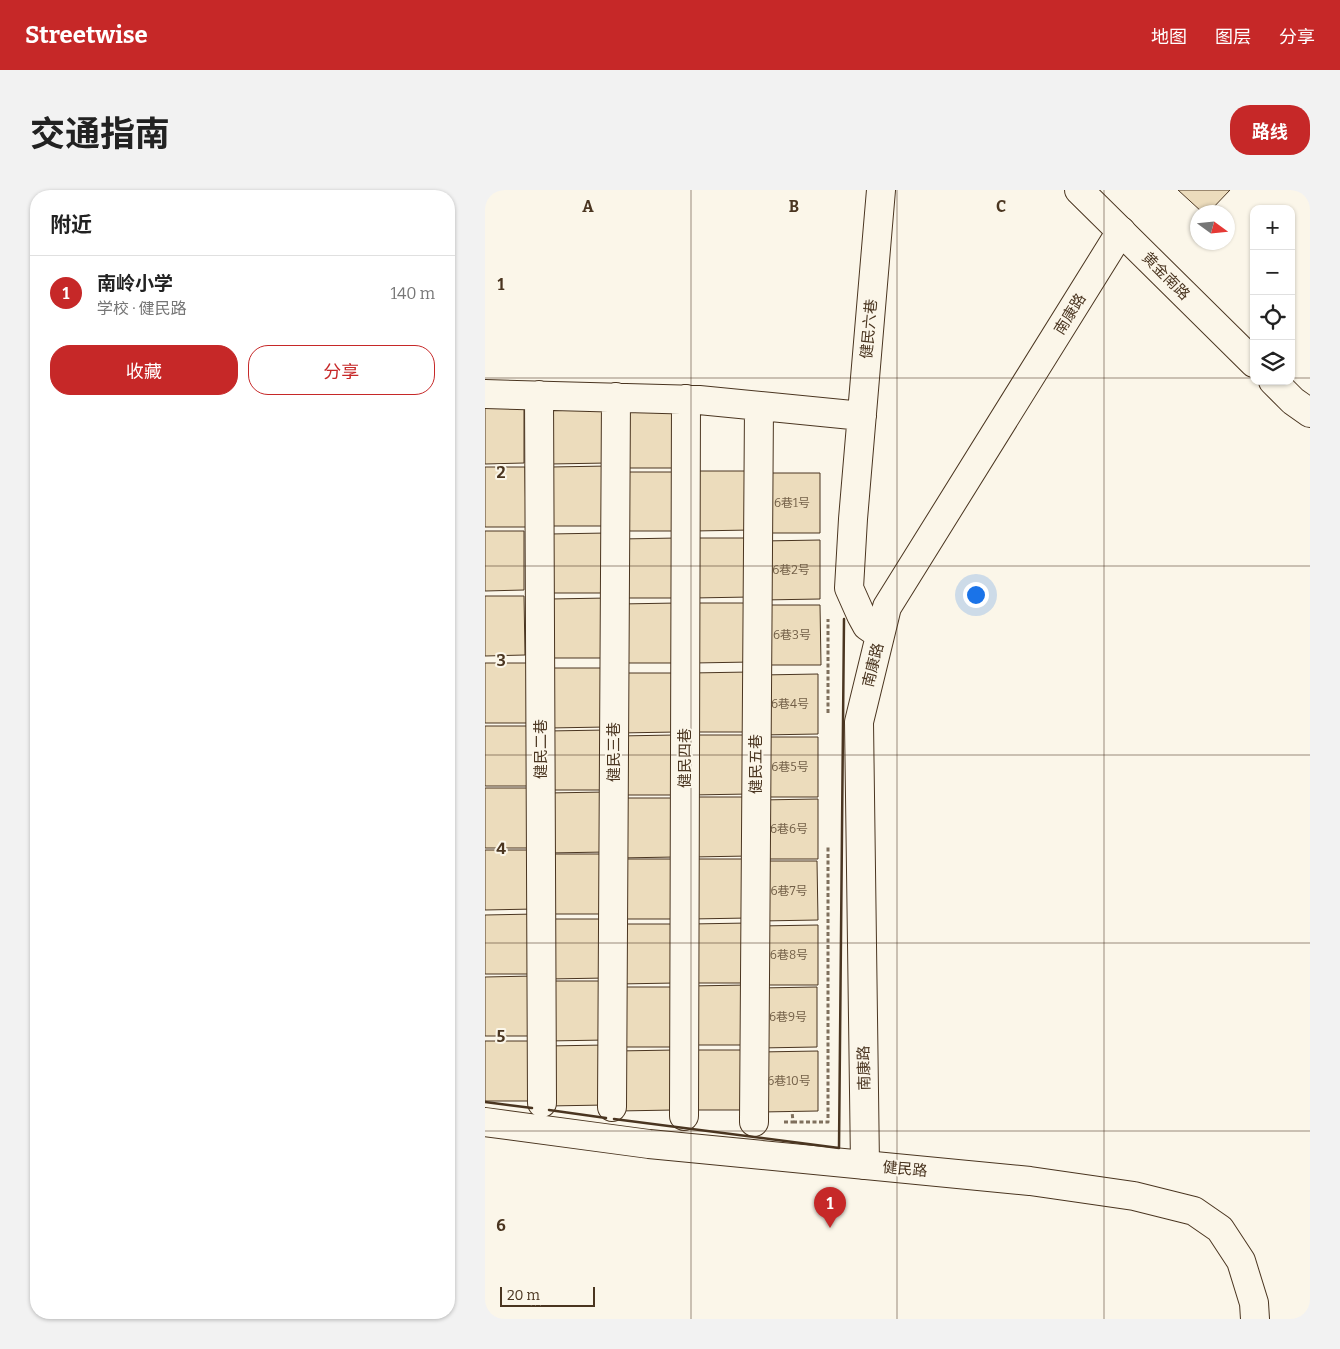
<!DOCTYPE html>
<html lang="zh">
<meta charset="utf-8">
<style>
body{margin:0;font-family:Bitter,"Noto Sans SC",serif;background:#f2f2f2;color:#222}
.controls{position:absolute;right:15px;top:15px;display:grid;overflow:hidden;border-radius:10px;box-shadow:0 1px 4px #0004}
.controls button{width:45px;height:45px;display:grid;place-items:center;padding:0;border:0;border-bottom:1px solid #e0e0e0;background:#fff;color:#222;font:25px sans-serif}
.compass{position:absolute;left:705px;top:15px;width:45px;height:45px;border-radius:50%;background:#fff;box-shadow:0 1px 4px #0004;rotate:105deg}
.scale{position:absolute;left:15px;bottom:12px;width:95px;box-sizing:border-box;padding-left:5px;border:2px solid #4a3520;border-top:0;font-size:14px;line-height:18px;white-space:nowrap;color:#4a3520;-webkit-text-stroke:4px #fbf6e9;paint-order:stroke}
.you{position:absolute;left:490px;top:404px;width:18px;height:18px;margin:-12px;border:4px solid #fff;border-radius:50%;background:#1a73e8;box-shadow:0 0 0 8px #1a73e833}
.badge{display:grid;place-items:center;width:32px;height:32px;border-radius:50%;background:#c62828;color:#fff;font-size:16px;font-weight:700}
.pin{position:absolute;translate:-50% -41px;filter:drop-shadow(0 1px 2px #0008)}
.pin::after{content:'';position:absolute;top:26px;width:18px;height:15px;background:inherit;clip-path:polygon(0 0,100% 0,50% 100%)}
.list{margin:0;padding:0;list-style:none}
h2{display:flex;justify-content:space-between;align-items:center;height:65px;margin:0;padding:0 20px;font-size:21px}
h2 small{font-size:16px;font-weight:400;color:#767676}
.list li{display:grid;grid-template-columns:32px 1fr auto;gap:15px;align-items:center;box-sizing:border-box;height:75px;padding:0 20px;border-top:1px solid #e0e0e0}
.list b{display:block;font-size:19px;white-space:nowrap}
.list p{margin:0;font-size:16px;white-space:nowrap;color:#767676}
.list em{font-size:16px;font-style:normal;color:#767676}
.actions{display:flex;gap:10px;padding:15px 20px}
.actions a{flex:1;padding:11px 0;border:1px solid #c62828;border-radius:20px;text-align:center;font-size:18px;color:#c62828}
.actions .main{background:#c62828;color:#fff}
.icon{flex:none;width:28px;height:28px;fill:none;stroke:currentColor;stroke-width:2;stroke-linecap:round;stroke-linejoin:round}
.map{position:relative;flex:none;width:825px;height:1129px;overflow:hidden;border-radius:20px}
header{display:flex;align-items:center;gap:30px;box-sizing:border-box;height:70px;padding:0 25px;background:#c62828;color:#fff}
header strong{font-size:24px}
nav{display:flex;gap:28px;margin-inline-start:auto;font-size:18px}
.intro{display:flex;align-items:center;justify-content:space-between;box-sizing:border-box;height:120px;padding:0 30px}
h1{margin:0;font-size:35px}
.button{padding:12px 22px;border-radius:20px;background:#c62828;color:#fff;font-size:18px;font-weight:700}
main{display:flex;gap:30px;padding:0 30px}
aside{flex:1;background:#fff;border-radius:20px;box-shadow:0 1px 4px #0004}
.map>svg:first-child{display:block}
</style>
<header>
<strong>Streetwise</strong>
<nav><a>地图</a><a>图层</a><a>分享</a></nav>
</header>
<div class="intro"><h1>交通指南</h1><a class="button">路线</a></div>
<main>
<aside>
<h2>附近<small></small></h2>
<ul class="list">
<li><span class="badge">1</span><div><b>南岭小学</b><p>学校 · 健民路</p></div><em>140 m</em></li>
</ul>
<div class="actions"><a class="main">收藏</a><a>分享</a></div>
</aside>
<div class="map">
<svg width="825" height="1129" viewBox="0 0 825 1129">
<rect width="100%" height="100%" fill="#fbf6e9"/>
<path fill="#ecdcbc" stroke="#4a3520" d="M 693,0 L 745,0 L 724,22 L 717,22 Z
M 0,214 L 39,214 L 39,273 L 0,274 Z
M 65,214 L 122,214 L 122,273 L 65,274 Z
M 195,218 L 195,278 L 138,278 L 138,219 Z
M 123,276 L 123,336 L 66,336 L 66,277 Z
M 0,277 L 40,277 L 41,337 L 0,337 Z
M 209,281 L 266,281 L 266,340 L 209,341 Z
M 135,282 L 193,282 L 193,341 L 136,341 Z
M 278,283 L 335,283 L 335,343 L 278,343 Z
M 0,341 L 39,341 L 39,400 L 0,401 Z
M 122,343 L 123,403 L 65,403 L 65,344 Z
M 192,348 L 192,408 L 135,408 L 135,349 Z
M 208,348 L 265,348 L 265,407 L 208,408 Z
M 335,350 L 335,409 L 278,410 L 278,351 Z
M 0,406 L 39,406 L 40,465 L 0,466 Z
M 123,408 L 123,468 L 66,468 L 65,409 Z
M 192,413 L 193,473 L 135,473 L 135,414 Z
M 209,413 L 266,413 L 266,472 L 209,473 Z
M 278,415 L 335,415 L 336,475 L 278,475 Z
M 0,473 L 51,473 L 51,533 L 0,533 Z
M 64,478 L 121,478 L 121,537 L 64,538 Z
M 264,482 L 264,542 L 207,542 L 206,483 Z
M 133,483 L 191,483 L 191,542 L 134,543 Z
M 333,484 L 333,544 L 276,545 L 276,485 Z
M 0,536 L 51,536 L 51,596 L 0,596 Z
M 121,540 L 121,600 L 64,600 L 63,541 Z
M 190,545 L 190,605 L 133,605 L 133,546 Z
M 206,545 L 263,545 L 264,604 L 206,605 Z
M 276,547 L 333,547 L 333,607 L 276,607 Z
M 0,598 L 51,598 L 51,658 L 0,658 Z
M 120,602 L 121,662 L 63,663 L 63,603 Z
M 206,607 L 264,607 L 264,666 L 207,667 Z
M 133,608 L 190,608 L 190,667 L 133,668 Z
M 333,609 L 333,669 L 276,669 L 275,610 Z
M 0,660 L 50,660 L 50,719 L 0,720 Z
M 63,664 L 120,664 L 120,724 L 63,724 Z
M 132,669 L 190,669 L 190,729 L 133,729 Z
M 206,669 L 263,669 L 263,728 L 206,729 Z
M 275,671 L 332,671 L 333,730 L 276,731 Z
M 51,724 L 51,784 L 0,784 L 0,725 Z
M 63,729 L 120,729 L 121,788 L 63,789 Z
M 263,733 L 263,793 L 206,793 L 206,734 Z
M 132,734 L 190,734 L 190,793 L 133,794 Z
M 333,735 L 333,795 L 276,795 L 275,736 Z
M 50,786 L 50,846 L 0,846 L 0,787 Z
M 62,791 L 120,791 L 120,850 L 63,851 Z
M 262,795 L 263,855 L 205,855 L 205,796 Z
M 131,797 L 189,797 L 189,857 L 132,857 Z
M 332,797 L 332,857 L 275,858 L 275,798 Z
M 0,851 L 50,851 L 50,911 L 0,911 Z
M 120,855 L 120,915 L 63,916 L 62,856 Z
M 190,860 L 189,920 L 133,921 L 132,861 Z
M 206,860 L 263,860 L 263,920 L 206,920 Z
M 333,861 L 333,921 L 276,922 L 275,862 Z"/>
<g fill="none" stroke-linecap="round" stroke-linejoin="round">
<defs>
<path id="street" d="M 0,204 L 214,210 L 377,226
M 54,205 L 57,913
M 395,445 L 382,436 L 376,425 L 364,398 L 368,329 L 396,0
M 127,917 L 131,207
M 199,926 L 201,209
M 269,932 L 274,216
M 380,975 L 374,532 L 402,417 L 636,41"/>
<path id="secondary" d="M 594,0 L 769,173
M 788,191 L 808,211 L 825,223
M 0,932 L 164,954 L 545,991 L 649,1006 L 709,1021 L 735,1039 L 756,1071 L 769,1113 L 770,1129"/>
</defs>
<use href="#street" stroke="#4a3520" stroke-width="30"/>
<use href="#secondary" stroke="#4a3520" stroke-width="30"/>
<path stroke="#7f6f5c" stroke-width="3" stroke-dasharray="4 2.5" stroke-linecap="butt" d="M 343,523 L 343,429
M 299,932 L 308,932 L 307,921
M 308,932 L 343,932 L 343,657"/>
<use href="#street" stroke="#fbf6e9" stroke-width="28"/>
<use href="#secondary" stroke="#fbf6e9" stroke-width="28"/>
<path stroke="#4a3520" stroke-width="2.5" d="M 0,912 L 47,918
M 64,920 L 121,928
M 129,929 L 354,958 L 359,429"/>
</g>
<path fill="none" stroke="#4a3520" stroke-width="1" stroke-opacity="0.55" d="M 206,0 L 206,1129M 412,0 L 412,1129M 619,0 L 619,1129M 0,188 L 769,188M 806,188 L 825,188M 0,376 L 825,376M 0,565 L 825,565M 0,753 L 825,753M 0,941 L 825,941"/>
<g text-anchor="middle" stroke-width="4" stroke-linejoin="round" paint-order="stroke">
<g font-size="12" fill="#725f47">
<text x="307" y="317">6巷1号</text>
<text x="306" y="384">6巷2号</text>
<text x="307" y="449">6巷3号</text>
<text x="305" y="518">6巷4号</text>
<text x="305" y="581">6巷5号</text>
<text x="304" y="643">6巷6号</text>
<text x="304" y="705">6巷7号</text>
<text x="304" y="769">6巷8号</text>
<text x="303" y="831">6巷9号</text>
<text x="304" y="895">6巷10号</text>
</g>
<g font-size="15" fill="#4a3520" stroke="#fbf6e9">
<text transform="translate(681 86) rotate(45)" y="5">黄金南路</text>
<text transform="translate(585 124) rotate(-58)" y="5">南康路</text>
<text transform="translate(384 139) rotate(-85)" y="5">健民六巷</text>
<text transform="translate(388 475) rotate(-76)" y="5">南康路</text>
<text transform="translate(56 559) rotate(-90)" y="5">健民二巷</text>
<text transform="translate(129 562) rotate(-90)" y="5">健民三巷</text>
<text transform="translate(200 568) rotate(-90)" y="5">健民四巷</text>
<text transform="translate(271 574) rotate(-90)" y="5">健民五巷</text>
<text transform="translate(379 878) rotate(-91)" y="5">南康路</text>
<text transform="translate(420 979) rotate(5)" y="5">健民路</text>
</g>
</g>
<g font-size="16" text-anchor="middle" font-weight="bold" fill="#4a3520" stroke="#fbf6e9" stroke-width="4" stroke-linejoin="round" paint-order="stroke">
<text x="103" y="22">A</text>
<text x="309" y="22">B</text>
<text x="516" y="22">C</text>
<text x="16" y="100">1</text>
<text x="16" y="288">2</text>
<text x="16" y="476">3</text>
<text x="16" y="664">4</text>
<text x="16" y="852">5</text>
<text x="16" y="1041">6</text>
</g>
</svg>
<div class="controls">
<button>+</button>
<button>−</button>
<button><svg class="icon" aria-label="locate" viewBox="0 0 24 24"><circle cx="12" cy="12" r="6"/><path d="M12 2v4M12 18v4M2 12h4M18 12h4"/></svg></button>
<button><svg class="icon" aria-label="layers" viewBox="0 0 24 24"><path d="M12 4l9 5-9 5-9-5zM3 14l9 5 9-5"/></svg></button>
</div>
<svg class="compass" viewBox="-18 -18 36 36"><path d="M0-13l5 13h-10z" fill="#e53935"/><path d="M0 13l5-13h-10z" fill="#767676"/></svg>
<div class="scale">20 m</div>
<div class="you"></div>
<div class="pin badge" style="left:345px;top:1038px">1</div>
</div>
</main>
